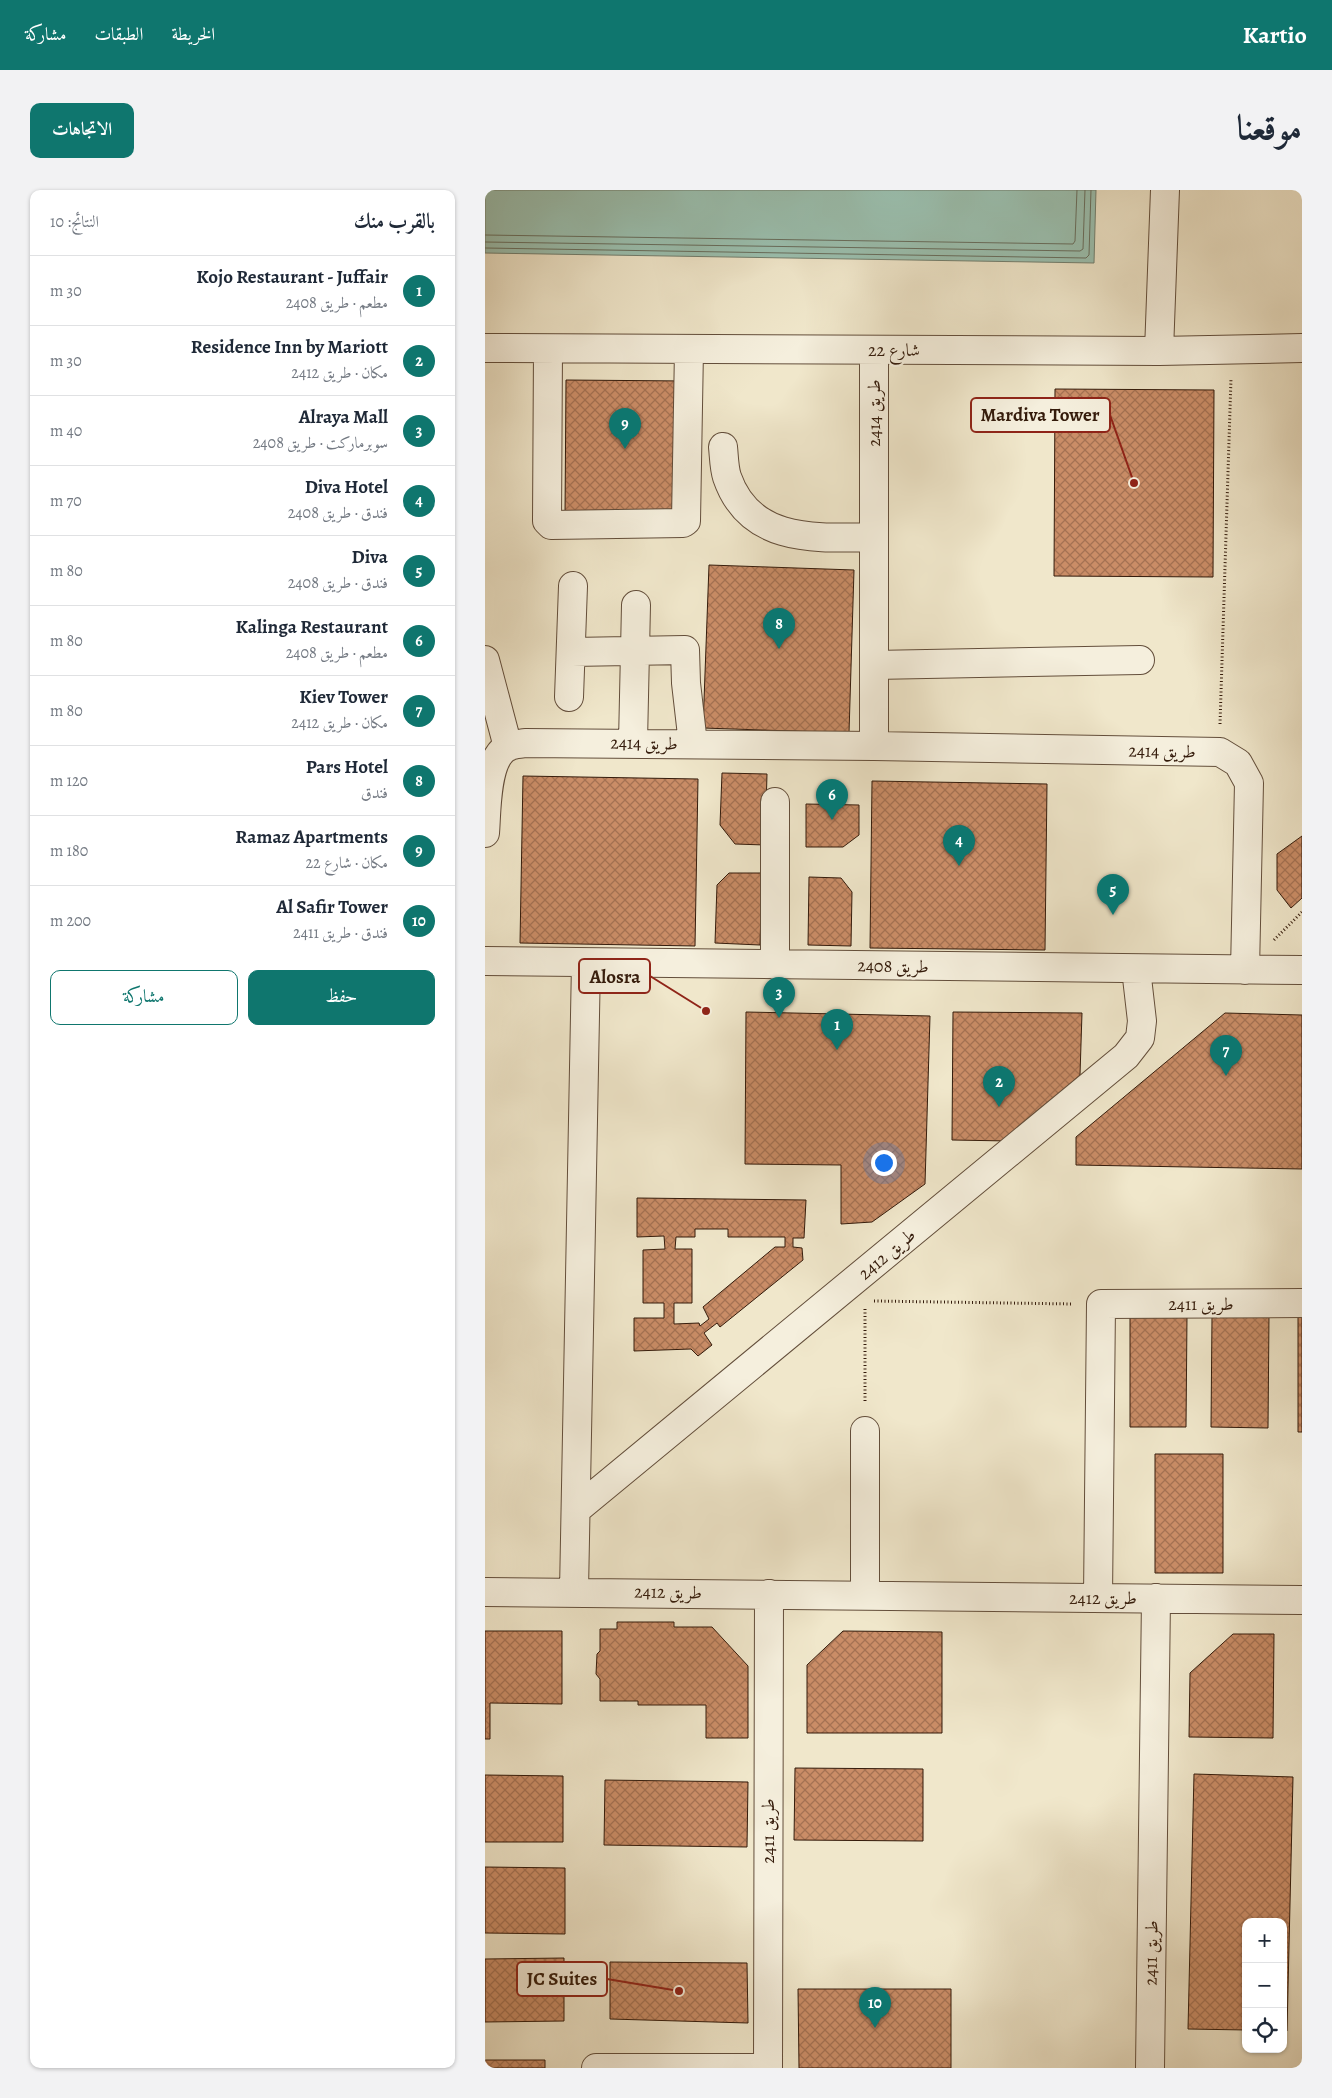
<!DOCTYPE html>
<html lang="ar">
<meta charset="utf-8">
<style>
body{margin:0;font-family:Alegreya,Amiri,serif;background:#f2f2f3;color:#1f2937;direction:rtl}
.controls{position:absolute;right:15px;bottom:15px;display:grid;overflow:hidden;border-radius:10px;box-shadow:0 1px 4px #0004}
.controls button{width:45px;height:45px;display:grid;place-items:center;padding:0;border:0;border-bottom:1px solid #e0e1e3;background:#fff;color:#1f2937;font:25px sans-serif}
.you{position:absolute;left:398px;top:972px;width:18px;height:18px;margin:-12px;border:4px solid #fff;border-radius:50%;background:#1a73e8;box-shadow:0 0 0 8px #1a73e833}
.badge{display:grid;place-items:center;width:32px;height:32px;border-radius:50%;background:#0f766e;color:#fff;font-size:16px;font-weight:700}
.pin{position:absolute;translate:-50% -41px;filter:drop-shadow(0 1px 2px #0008)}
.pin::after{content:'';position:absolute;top:26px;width:18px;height:15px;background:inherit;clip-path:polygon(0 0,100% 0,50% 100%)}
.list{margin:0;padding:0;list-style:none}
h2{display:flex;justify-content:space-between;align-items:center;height:65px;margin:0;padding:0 20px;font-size:21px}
h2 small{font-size:16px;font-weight:400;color:#747a83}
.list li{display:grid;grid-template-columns:32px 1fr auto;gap:15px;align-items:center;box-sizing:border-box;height:70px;padding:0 20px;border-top:1px solid #e0e1e3}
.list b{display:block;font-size:19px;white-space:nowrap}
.list p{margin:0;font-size:16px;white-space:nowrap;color:#747a83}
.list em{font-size:16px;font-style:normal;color:#747a83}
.actions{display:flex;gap:10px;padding:15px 20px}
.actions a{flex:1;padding:11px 0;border:1px solid #0f766e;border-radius:10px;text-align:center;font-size:18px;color:#0f766e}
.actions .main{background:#0f766e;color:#fff}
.icon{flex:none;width:28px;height:28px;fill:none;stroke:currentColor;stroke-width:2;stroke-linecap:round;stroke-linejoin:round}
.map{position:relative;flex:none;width:817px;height:1878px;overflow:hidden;direction:ltr;border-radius:10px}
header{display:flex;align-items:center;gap:30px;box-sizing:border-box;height:70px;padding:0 25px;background:#0f766e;color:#fff}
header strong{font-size:24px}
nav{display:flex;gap:28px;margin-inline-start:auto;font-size:18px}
.intro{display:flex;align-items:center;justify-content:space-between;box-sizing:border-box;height:120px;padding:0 30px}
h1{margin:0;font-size:35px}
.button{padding:12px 22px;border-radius:10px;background:#0f766e;color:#fff;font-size:18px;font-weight:700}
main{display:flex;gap:30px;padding:0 30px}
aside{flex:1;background:#fff;border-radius:10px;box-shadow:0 1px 4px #0004}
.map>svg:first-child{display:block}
</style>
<header>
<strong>Kartio</strong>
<nav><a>الخريطة</a><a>الطبقات</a><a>مشاركة</a></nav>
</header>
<div class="intro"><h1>موقعنا</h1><a class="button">الاتجاهات</a></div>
<main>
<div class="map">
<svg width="817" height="1878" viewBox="0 0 817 1878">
<defs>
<pattern id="building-cross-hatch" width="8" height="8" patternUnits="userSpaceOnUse" patternTransform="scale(1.25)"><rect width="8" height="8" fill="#ca8d67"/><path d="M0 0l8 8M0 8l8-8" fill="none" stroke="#a57253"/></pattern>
</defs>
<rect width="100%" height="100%" fill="#f0e7cb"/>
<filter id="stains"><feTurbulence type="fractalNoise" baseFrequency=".004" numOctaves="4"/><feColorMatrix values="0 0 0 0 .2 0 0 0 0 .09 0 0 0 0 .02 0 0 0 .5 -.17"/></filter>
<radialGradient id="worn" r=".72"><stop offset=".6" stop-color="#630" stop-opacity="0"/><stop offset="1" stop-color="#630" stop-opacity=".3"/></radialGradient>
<path fill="#9bc1b1" stroke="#727f6f" d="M 0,0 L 611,0 L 609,73 L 0,63 Z"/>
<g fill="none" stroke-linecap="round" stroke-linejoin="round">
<path stroke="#686e5e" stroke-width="1" d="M 0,45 L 588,54 L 590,51 L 592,0
M 0,52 L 595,61 L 598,59 L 600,0
M 0,58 L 601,68 L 604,65 L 606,0"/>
</g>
<path fill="url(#building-cross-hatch)" stroke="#341b0b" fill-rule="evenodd" d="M 81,190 L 201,191 L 199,328 L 80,327 Z
M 570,199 L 729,200 L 728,387 L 569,386 Z
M 224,375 L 369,380 L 364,543 L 218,538 Z
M 237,583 L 282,584 L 280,655 L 250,654 L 235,635 Z
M 38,586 L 213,589 L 210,756 L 35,753 Z
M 387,591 L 562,594 L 560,760 L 385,758 Z
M 321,614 L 374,615 L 374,645 L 358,657 L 321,657 Z
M 817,646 L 817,708 L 806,718 L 792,700 L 792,664 Z
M 244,683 L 277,683 L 275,755 L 230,753 L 232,695 Z
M 324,687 L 356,688 L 367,702 L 366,756 L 323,755 Z
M 261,822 L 445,826 L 440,994 L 387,1032 L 356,1034 L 356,975 L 260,974 Z
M 468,822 L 597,823 L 595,885 L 524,951 L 467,950 Z
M 740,823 L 817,825 L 817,979 L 591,975 L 591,947 Z
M 152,1008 L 321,1010 L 319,1048 L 308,1048 L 308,1057 L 317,1058 L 318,1070 L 235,1137 L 232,1133 L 219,1143 L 227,1155 L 213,1166 L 206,1159 L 149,1161 L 149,1128 L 179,1128 L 179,1113 L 158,1113 L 158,1060 L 180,1059 L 179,1046 L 152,1047 ZM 210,1039 L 243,1039 L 243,1047 L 300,1047 L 300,1057 L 290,1057 L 218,1117 L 224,1129 L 215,1136 L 214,1133 L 189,1134 L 189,1113 L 207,1113 L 207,1059 L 190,1059 L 191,1047 L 210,1047 Z
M 813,1124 L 817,1124 L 817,1242 L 813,1242 Z
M 645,1125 L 702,1126 L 701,1237 L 645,1237 Z
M 727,1126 L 784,1126 L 783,1238 L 726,1237 Z
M 670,1264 L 738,1264 L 738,1383 L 670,1383 Z
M 132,1432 L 189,1432 L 189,1437 L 227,1437 L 263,1476 L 263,1548 L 221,1548 L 221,1515 L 153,1515 L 153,1511 L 115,1511 L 115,1489 L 111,1484 L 112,1464 L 115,1461 L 115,1439 L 132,1439 Z
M 0,1441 L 77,1441 L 77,1514 L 5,1513 L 5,1549 L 0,1549 Z
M 358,1441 L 457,1442 L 457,1543 L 322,1543 L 322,1475 Z
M 748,1444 L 789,1444 L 788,1548 L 704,1547 L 705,1483 Z
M 310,1578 L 438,1579 L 438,1651 L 309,1650 Z
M 709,1584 L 808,1587 L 802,1841 L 798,1841 L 798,1732 L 761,1732 L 761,1840 L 703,1839 Z
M 0,1585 L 78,1586 L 78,1652 L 0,1652 Z
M 120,1590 L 263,1592 L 262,1657 L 119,1655 Z
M 0,1677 L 80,1678 L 80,1744 L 0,1743 Z
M 79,1768 L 79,1831 L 0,1832 L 0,1769 Z
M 125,1772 L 262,1773 L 263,1833 L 125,1829 Z
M 313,1799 L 466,1799 L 466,1878 L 314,1878 Z
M 0,1870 L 60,1870 L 60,1878 L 0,1878 Z"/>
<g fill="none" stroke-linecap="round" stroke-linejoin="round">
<defs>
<path id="minor" d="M 0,158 L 674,161 L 817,158
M 63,159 L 62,331 L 66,335 L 198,333 L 201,331 L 204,159
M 389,160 L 389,556 L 735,562 L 753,573 L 764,593 L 760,780
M 674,161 L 680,0
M 238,257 C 239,266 239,278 242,287 C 265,354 332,348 389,347
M 87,462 L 200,460 L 201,493 L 208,554
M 0,470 L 23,557
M 389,475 L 655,470
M 84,507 L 88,396
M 148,552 L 151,415
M 290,612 L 290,775
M 0,643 C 2,620 0,567 24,556 C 29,554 35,554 40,553 L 389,556
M 0,771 L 817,780
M 380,1241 L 380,1405
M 91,1320 L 641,866 L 655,848 L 657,831 L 651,779
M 89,1401 L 101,773
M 0,1402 L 817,1410
M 613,1408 L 616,1114 L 817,1113
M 111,1878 L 276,1878
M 283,1878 L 284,1404
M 665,1878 L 671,1408"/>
</defs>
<use href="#minor" stroke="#634e3b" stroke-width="30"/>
<path stroke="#341b0b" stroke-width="3" stroke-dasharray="1 2.5" stroke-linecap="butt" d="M 735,534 L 746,188
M 789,750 L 817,722
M 389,1111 L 588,1114
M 380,1119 L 380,1213"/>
<use href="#minor" stroke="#f5efdd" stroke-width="28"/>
</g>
<g text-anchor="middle" stroke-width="4.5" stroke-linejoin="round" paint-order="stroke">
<g font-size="18" fill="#341b0b" stroke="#f5efdd">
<text x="409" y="166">شارع 22</text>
<text transform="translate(389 223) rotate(-90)" y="6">طريق 2414</text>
<text transform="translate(159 553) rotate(1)" y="6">طريق 2414</text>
<text transform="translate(677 561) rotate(1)" y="6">طريق 2414</text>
<text transform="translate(408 776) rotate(1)" y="6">طريق 2408</text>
<text transform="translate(402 1064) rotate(-40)" y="6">طريق 2412</text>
<text x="716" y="1120">طريق 2411</text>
<text transform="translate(183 1402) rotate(1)" y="6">طريق 2412</text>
<text x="618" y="1414">طريق 2412</text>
<text transform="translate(283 1641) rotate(-90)" y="6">طريق 2411</text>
<text transform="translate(666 1763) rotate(-89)" y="6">طريق 2411</text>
</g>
</g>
<path fill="none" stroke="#8f2418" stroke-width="2" d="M649 293L625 225M221 821L165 786M194 1801L122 1789"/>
<g fill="#8f2418" stroke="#f5efdd" stroke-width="2">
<circle cx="649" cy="293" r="5"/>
<circle cx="221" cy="821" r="5"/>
<circle cx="194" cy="1801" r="5"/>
</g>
<g fill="#f5efdd" stroke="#8f2418" stroke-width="2">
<rect x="486" y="208" width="139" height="34" rx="5"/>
<rect x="94" y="769" width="71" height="34" rx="5"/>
<rect x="32" y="1772" width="90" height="34" rx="5"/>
</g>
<g font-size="19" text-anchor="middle" font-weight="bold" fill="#341b0b">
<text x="555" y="231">Mardiva Tower</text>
<text x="130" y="793">Alosra</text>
<text x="77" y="1795">JC Suites</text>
</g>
<rect width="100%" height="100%" filter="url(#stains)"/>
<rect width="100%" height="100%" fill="url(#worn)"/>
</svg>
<div class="controls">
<button>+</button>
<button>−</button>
<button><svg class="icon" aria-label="locate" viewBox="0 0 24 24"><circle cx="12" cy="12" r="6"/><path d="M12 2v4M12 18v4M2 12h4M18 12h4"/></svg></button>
</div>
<div class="you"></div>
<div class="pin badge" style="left:352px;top:860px">1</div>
<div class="pin badge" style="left:514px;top:917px">2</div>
<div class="pin badge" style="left:294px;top:828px">3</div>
<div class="pin badge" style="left:474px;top:676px">4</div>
<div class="pin badge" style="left:628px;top:725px">5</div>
<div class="pin badge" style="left:347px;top:630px">6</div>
<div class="pin badge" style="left:741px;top:886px">7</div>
<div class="pin badge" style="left:294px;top:459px">8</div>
<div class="pin badge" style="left:140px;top:259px">9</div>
<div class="pin badge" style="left:390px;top:1838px">10</div>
</div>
<aside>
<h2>بالقرب منك<small>النتائج: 10</small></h2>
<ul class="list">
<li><span class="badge">1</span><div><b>Kojo Restaurant - Juffair</b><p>مطعم · طريق 2408</p></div><em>30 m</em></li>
<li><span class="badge">2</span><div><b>Residence Inn by Mariott</b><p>مكان · طريق 2412</p></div><em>30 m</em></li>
<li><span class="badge">3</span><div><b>Alraya Mall</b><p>سوبرماركت · طريق 2408</p></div><em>40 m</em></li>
<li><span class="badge">4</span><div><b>Diva Hotel</b><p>فندق · طريق 2408</p></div><em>70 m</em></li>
<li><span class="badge">5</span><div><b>Diva</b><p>فندق · طريق 2408</p></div><em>80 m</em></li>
<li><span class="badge">6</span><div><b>Kalinga Restaurant</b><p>مطعم · طريق 2408</p></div><em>80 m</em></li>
<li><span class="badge">7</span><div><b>Kiev Tower</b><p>مكان · طريق 2412</p></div><em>80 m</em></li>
<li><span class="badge">8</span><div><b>Pars Hotel</b><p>فندق</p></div><em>120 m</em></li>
<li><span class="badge">9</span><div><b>Ramaz Apartments</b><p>مكان · شارع 22</p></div><em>180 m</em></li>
<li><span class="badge">10</span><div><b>Al Safir Tower</b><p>فندق · طريق 2411</p></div><em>200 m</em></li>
</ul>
<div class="actions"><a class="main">حفظ</a><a>مشاركة</a></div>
</aside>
</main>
